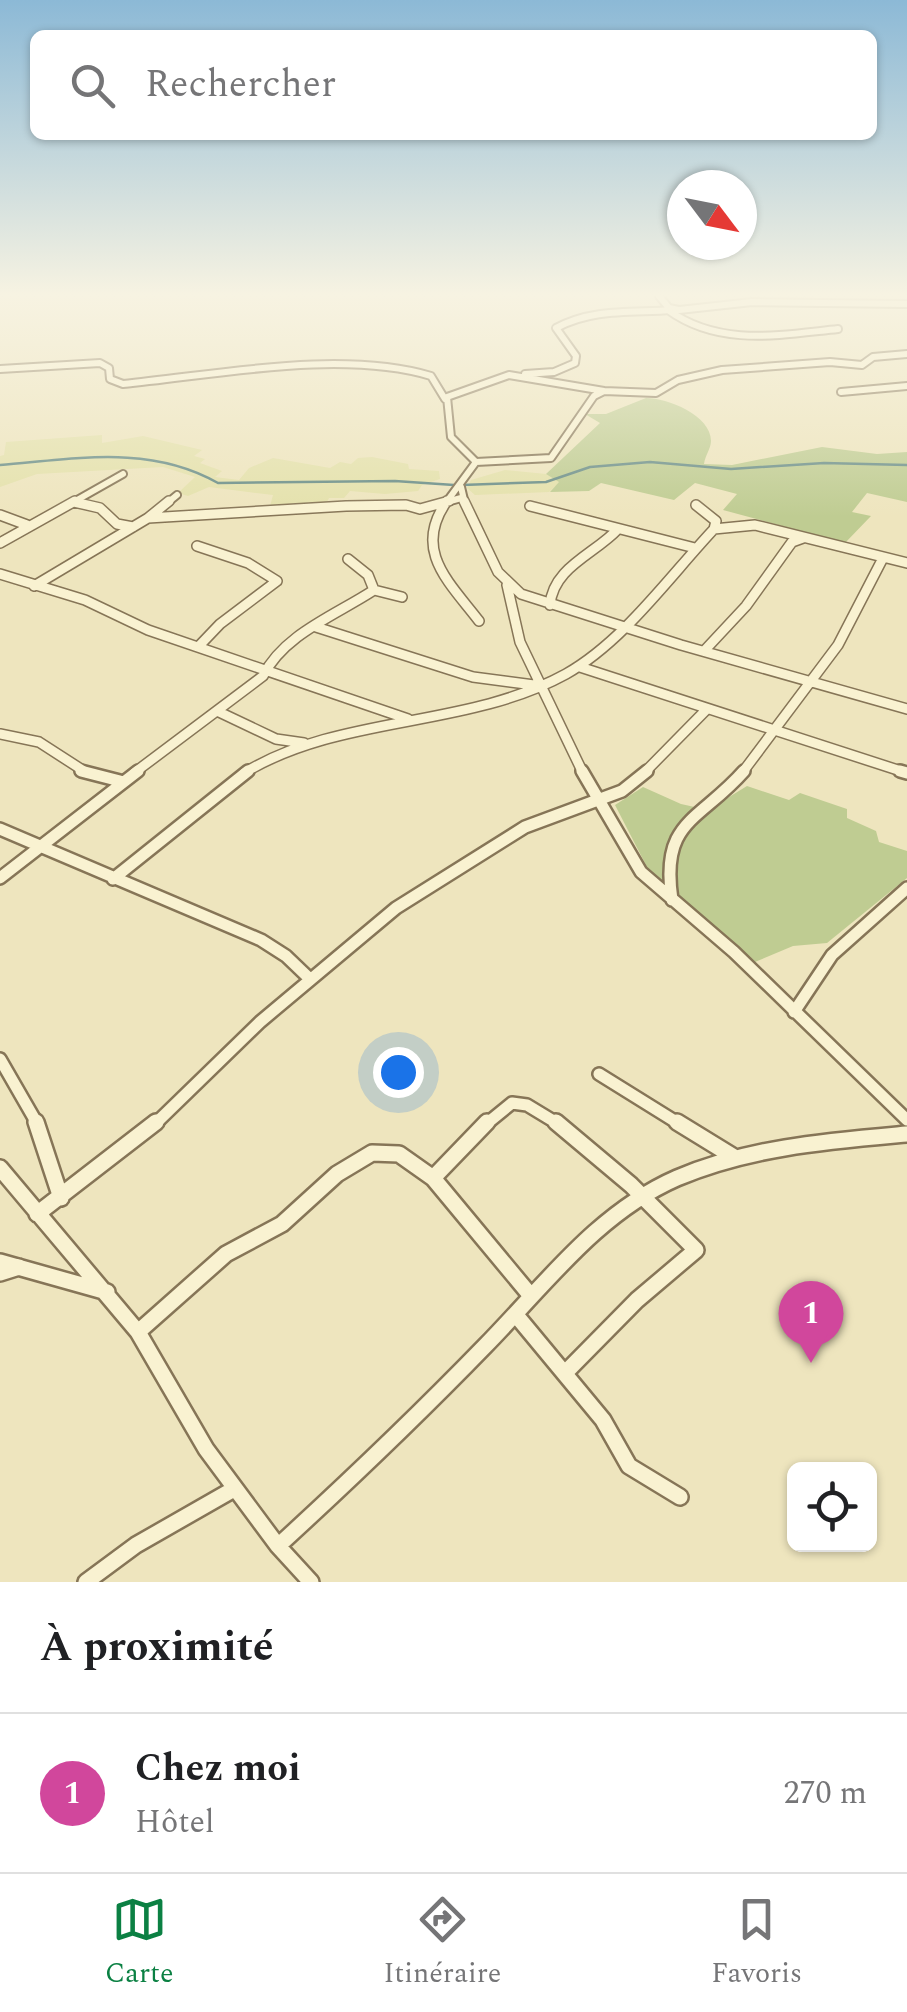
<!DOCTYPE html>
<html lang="fr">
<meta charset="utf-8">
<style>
body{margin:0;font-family:Spectral,serif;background:#f2f2f2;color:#202124}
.controls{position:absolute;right:30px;bottom:30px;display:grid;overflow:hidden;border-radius:15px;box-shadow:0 2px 8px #0004}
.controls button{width:90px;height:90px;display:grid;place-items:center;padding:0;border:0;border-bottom:2px solid #e0e0e0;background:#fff;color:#202124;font:50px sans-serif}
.compass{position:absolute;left:667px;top:170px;width:90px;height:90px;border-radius:50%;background:#fff;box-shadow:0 2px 8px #0004;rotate:122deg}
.you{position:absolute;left:398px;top:1072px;width:35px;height:35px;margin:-25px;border:8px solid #fff;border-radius:50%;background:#1a73e8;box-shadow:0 0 0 15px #1a73e833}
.badge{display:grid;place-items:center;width:65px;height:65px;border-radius:50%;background:#0b8043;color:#fff;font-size:32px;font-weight:700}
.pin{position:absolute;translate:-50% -82px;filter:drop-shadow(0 2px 5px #0008)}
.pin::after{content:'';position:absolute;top:52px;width:35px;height:30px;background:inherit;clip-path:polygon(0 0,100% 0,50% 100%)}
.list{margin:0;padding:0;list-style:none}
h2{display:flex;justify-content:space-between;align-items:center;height:130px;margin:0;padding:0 40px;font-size:42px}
h2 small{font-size:32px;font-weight:400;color:#757577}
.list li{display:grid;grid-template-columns:65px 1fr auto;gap:30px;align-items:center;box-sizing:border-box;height:160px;padding:0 40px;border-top:2px solid #e0e0e0}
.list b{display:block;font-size:38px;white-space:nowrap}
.list p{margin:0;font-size:32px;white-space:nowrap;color:#757577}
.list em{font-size:32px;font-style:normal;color:#757577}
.icon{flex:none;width:55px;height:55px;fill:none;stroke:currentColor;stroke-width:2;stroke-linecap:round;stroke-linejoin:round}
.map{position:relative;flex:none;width:907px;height:1582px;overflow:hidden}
.search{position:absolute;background:#fff;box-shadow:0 2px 8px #0004;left:30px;right:30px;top:30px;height:110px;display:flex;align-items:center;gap:25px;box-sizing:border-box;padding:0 35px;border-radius:15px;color:#757577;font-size:38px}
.sheet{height:290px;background:#fff}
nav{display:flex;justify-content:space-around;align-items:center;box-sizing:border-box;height:140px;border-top:2px solid #e0e0e0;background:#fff;font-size:28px;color:#757577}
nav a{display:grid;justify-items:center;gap:5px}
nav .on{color:#0b8043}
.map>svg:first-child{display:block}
</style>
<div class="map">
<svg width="907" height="1582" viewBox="0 0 907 1582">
<rect width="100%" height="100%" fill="#eee5be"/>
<path fill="#e4e1ab" d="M 102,435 L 102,443 L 143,436 L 202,450 L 194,456 L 205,459 L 200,463 L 222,471 L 215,477 L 239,480 L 249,468 L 273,458 L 330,468 L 340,462 L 351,464 L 358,458 L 372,457 L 408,464 L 409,469 L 439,471 L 440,479 L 422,485 L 418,491 L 385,494 L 350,491 L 344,498 L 329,498 L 325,506 L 269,510 L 273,495 L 209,487 L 188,496 L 178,493 L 195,477 L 163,467 L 37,474 L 0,487 L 0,456 L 4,455 L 6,442 Z
M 505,470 L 546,474 L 560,482 L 549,492 L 475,495 L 467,488 L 471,480 Z"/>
<path fill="#bfcc92" d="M 646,398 C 667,398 711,415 711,441 C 711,448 705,456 704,464 L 732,465 L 822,447 L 877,454 L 907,452 L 907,502 L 867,493 L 852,512 L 871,516 L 845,543 L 723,510 L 737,494 L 695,483 L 674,500 L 601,483 L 589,491 L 550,492 L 559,482 L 546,474 L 600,423 L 585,414 L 606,414 Z
M 747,786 L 789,800 L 800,793 L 847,809 L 847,818 L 876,831 L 879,842 L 907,851 L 907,878 L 827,943 L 793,946 L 755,962 L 648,869 L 615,805 L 643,787 L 681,804 L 708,810 Z"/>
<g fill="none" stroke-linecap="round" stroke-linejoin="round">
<path stroke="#698d88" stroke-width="2.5" d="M 0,465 C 75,459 150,444 218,483 L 395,481 L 454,485
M 462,485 L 546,482 L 590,467 L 650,462 L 731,469 L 824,463 L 907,465"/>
<defs>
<path id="street-far3" d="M 659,296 L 669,308 L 679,310 L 752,302 L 907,304
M 668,310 C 719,347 779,335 838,329
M 0,369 L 100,363 L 109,368 L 110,379 L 123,384 C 217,375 340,349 431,376 L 445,399
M 525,374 L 554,372 L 575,363 L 576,356 L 556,328 C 593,308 632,313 672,310
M 509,375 L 604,391 L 594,396 L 551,458 L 476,462 L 451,437 L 447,397 Z
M 604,391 L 656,393 L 678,380 L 722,370 L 830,362 L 862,365 L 873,357 L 907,354
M 841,392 L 907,386
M 461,487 L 465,504
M 74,502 L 81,504
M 70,504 L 123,474
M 166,504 L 177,495
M 440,504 L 461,498
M 445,504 L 476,462"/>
<path id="street-far2" d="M 447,501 C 412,550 449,582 479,621
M 464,501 L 498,572 L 521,594 L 681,645 L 907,709
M 74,502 L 100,508 L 117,524 L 133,527
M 696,505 L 716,521 L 714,529
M 530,506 L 695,548
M 0,515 L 27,525
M 148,518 L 169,501
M 0,543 L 75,501
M 197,546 L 248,563 L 277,581 L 220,624 L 199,646
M 348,559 L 368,575 L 374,590 L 402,597
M 0,574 L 85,600 L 148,630 L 408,719
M 507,585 L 520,642 L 583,773
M 34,586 L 148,518 L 346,506 L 406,505 L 420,509 L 449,501
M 550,605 C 553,567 595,554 618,529
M 316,627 L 473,677 L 534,685
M 704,651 L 746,606 L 792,542 L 803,538
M 580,667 L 907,773
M 217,711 L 276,739 L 304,743
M 0,734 L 39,742 L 87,773
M 134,773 L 263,676 C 284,634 336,615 374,590
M 244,773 C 341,714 466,729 566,674 C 624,641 669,577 714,529 L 755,525 L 907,563
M 644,773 L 707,709
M 742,773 L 838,645 L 883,558"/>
<path id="street-far1" d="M 81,771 L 120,781
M 582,771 L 641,872 L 734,952 L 907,1120
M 900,771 L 907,773
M 0,829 L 261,940 L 286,956 L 310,979
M 0,878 L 138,771
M 113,879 L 248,771
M 672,900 C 660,820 699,822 744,771
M 794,1012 L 832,955 L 907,888
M 0,1059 L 38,1125
M 599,1074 L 681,1125
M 154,1125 L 260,1022 L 396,908 L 525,827 L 622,791 L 647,771
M 485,1125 L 512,1103 L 527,1105 L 560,1125"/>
<path id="street" d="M 36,1122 L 61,1198
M 556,1122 L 631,1185 L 696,1250 L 637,1300 L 565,1373
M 677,1122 L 734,1157
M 0,1168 L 138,1332 L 206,1449 L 278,1546 L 311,1582
M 433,1178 L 487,1122
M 37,1214 L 156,1122
M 0,1262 L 107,1292
M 0,1273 L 19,1267
M 516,1315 L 603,1420 L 629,1466 L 680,1497
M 138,1332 L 226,1254 L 282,1224 L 337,1174 L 372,1153 L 399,1154 L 433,1178 L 531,1296
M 278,1546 C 349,1481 418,1415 485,1346 C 545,1285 597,1213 677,1178 C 750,1147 829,1141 907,1134
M 86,1582 L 136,1545 L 234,1489"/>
</defs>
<use href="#street-far3" stroke="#867557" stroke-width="10"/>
<use href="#street-far2" stroke="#867557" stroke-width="12"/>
<use href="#street-far1" stroke="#867557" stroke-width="16"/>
<use href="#street" stroke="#867557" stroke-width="20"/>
<use href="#street-far3" stroke="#f9f2d1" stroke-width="6"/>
<use href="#street-far2" stroke="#f9f2d1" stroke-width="9"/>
<use href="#street-far1" stroke="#f9f2d1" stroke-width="11"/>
<use href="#street" stroke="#f9f2d1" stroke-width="15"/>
</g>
<linearGradient id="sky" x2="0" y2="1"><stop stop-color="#8cb9d6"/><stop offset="0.57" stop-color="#f7f3e2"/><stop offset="1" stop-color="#f7f3e2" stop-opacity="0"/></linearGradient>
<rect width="907" height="517" fill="url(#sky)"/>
</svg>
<div class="controls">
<button><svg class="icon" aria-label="locate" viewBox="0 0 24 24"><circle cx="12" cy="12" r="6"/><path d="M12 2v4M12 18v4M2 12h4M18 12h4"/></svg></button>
</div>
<svg class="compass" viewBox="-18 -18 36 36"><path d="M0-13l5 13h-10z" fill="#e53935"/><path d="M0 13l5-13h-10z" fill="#757577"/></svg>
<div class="you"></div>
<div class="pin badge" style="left:811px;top:1363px;background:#d1479c">1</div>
<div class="search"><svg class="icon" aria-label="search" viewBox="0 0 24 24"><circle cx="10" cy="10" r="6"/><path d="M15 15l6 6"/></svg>Rechercher</div>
</div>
<section class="sheet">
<h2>À proximité<small></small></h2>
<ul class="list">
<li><span class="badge" style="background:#d1479c">1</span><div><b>Chez moi</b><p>Hôtel</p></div><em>270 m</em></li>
</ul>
</section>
<nav>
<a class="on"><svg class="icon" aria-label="map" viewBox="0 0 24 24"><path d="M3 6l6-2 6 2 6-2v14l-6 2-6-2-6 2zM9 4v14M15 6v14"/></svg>Carte</a>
<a><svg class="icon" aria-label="directions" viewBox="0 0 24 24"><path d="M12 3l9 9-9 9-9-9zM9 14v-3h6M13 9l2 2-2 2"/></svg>Itinéraire</a>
<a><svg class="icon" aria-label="saved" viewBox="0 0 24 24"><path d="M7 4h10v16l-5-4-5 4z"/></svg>Favoris</a>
</nav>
